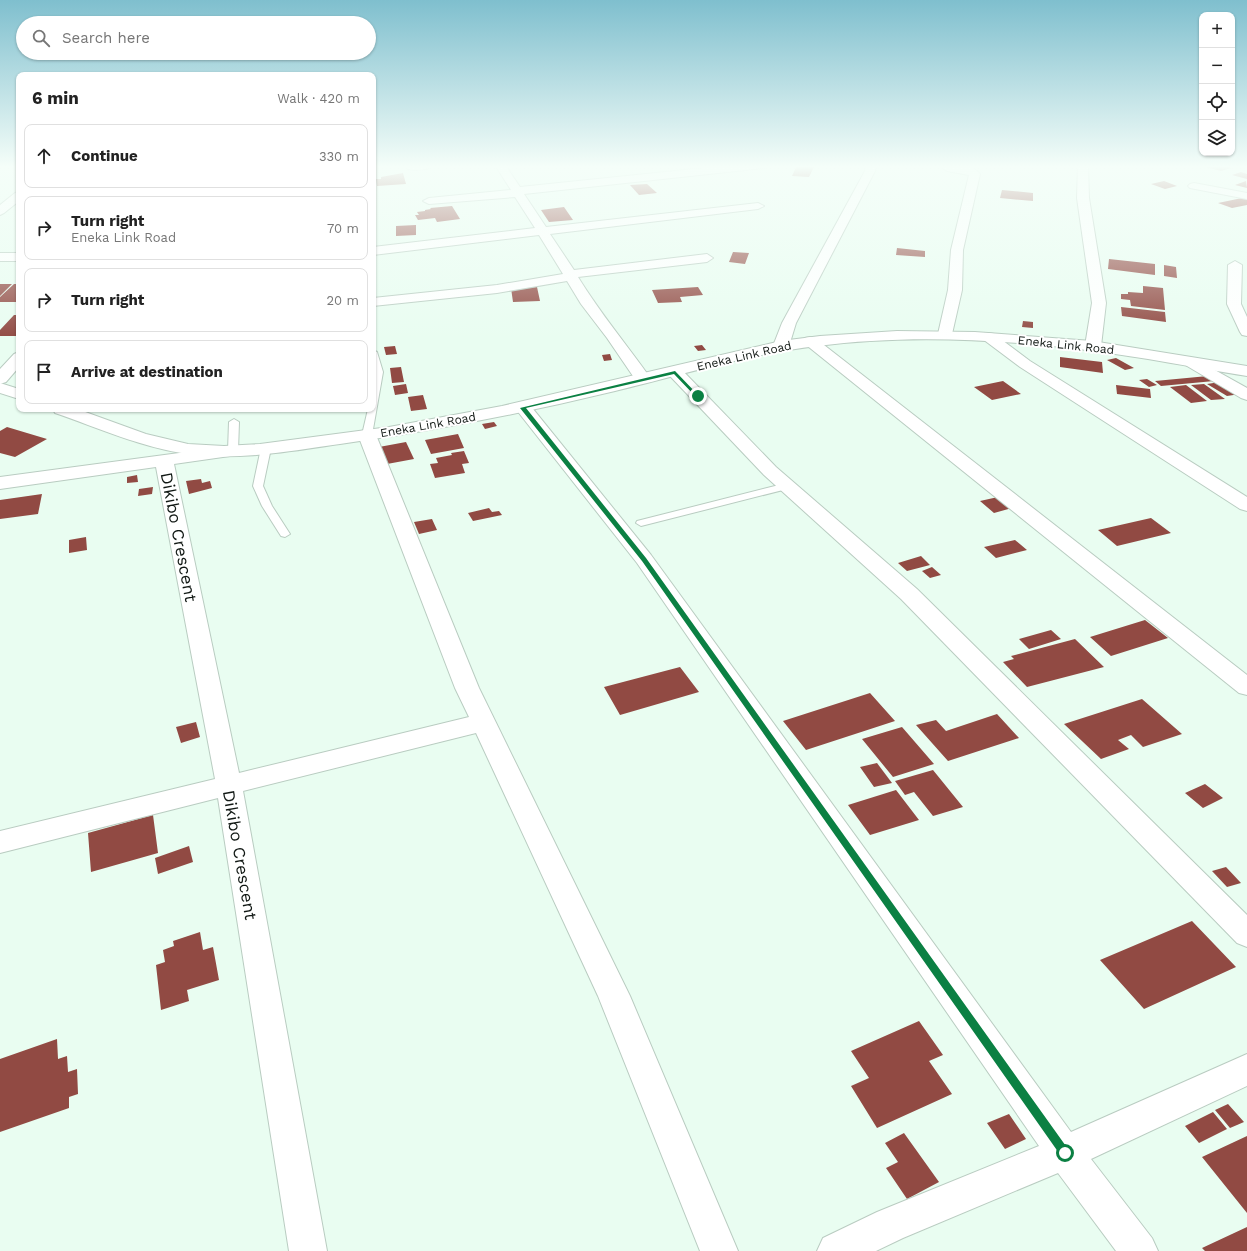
<!DOCTYPE html>
<meta charset="utf-8">
<style>
body{margin:0;font-family:"Work Sans",sans-serif;background:#f2f2f2;color:#222}
.controls{position:absolute;right:12px;top:12px;display:grid;overflow:hidden;border-radius:8px;box-shadow:0 1px 3px #0004}
.controls button{width:36px;height:36px;display:grid;place-items:center;padding:0;border:0;border-bottom:1px solid #e0e0e0;background:#fff;color:#222;font:20px sans-serif}
.stop{position:absolute;width:12px;height:12px;margin:-9px;border:3px solid #0b8043;border-radius:50%;background:#fff}
.stop.end{background:#0b8043;border-color:#fff;box-shadow:0 1px 4px #0008}
.list{margin:0;padding:0;list-style:none}
h2{display:flex;justify-content:space-between;align-items:center;height:52px;margin:0;padding:0 16px;font-size:17px}
h2 small{font-size:13px;font-weight:400;color:#767676}
.list li{display:grid;grid-template-columns:26px 1fr auto;gap:12px;align-items:center;box-sizing:border-box;height:64px;margin:0 8px 8px;padding:0 8px;border:1px solid #e0e0e0;border-radius:8px}
.list b{display:block;font-size:15px;white-space:nowrap}
.list p{margin:0;font-size:13px;white-space:nowrap;color:#767676}
.list em{font-size:13px;font-style:normal;color:#767676}
.icon{flex:none;width:22px;height:22px;fill:none;stroke:currentColor;stroke-width:2;stroke-linecap:round;stroke-linejoin:round}
.map{position:relative;flex:none;width:1247px;height:1251px;overflow:hidden}
.search{position:absolute;background:#fff;box-shadow:0 1px 3px #0004;left:16px;top:16px;width:360px;height:44px;display:flex;align-items:center;gap:10px;box-sizing:border-box;padding:0 14px;border-radius:22px;color:#767676;font-size:15px}
.panel{position:absolute;background:#fff;box-shadow:0 1px 3px #0004;left:16px;top:72px;width:360px;height:340px;border-radius:8px}
.map>svg:first-child{display:block}
</style>
<div class="map">
<svg width="1247" height="1251" viewBox="0 0 1247 1251">
<rect width="100%" height="100%" fill="#e9fdf1"/>
<path fill="#914a43" d="M 797,165 L 814,167 L 809,177 L 792,176 Z
M 1211,165 L 1217,167 L 1222,165 L 1231,168 L 1221,171 L 1202,166 Z
M 1241,172 L 1247,174 L 1247,179 L 1232,175 Z
M 403,173 L 406,184 L 377,186 L 376,179 L 381,179 L 381,177 Z
M 1164,181 L 1177,186 L 1165,189 L 1151,184 Z
M 1246,181 L 1247,188 L 1235,185 Z
M 647,184 L 657,193 L 639,195 L 630,185 Z
M 1002,190 L 1033,193 L 1033,201 L 1000,198 Z
M 1242,198 L 1247,199 L 1247,205 L 1232,208 L 1218,203 Z
M 452,206 L 460,219 L 437,222 L 435,218 L 418,220 L 415,215 L 419,215 L 417,212 L 425,211 L 425,210 L 431,209 L 430,208 Z
M 564,207 L 573,220 L 549,222 L 541,210 Z
M 416,225 L 416,235 L 396,236 L 396,226 Z
M 897,248 L 925,251 L 925,257 L 896,255 Z
M 733,252 L 749,253 L 745,264 L 729,262 Z
M 1109,259 L 1155,264 L 1155,275 L 1108,269 Z
M 1164,265 L 1176,267 L 1177,278 L 1164,276 Z
M 0,284 L 12,284 L 0,296 Z
M 14,284 L 19,284 L 19,302 L 0,302 L 0,297 Z
M 1143,286 L 1163,288 L 1165,310 L 1131,306 L 1130,300 L 1121,299 L 1121,294 L 1128,294 L 1128,292 L 1143,293 Z
M 537,287 L 540,301 L 513,302 L 511,288 Z
M 698,287 L 703,295 L 680,297 L 682,302 L 658,303 L 652,290 Z
M 1121,307 L 1165,312 L 1166,322 L 1122,316 Z
M 14,315 L 19,315 L 19,336 L 0,336 L 0,330 Z
M 1023,321 L 1033,322 L 1033,328 L 1022,327 Z
M 702,345 L 706,350 L 698,351 L 694,346 Z
M 395,346 L 397,354 L 386,355 L 384,347 Z
M 610,354 L 612,360 L 604,361 L 602,355 Z
M 1060,357 L 1102,362 L 1103,373 L 1060,367 Z
M 1116,358 L 1134,368 L 1125,370 L 1107,360 Z
M 401,367 L 404,382 L 392,383 L 390,368 Z
M 1208,376 L 1214,381 L 1161,386 L 1155,381 Z
M 1147,379 L 1157,385 L 1149,387 L 1139,380 Z
M 1003,381 L 1021,394 L 992,400 L 974,387 Z
M 1220,382 L 1240,394 L 1227,396 L 1207,384 Z
M 406,384 L 408,393 L 395,395 L 393,386 Z
M 1204,384 L 1225,399 L 1211,400 L 1191,385 Z
M 1116,385 L 1150,389 L 1151,398 L 1117,394 Z
M 1186,385 L 1207,401 L 1191,403 L 1170,387 Z
M 423,395 L 427,409 L 411,411 L 408,397 Z
M 494,422 L 497,426 L 485,429 L 482,424 Z
M 7,427 L 47,439 L 15,457 L 0,453 L 0,431 Z
M 458,434 L 464,448 L 431,454 L 425,440 Z
M 406,442 L 414,459 L 387,464 L 379,447 Z
M 464,451 L 469,463 L 462,464 L 465,473 L 435,478 L 430,464 L 438,463 L 436,458 L 452,455 L 451,453 Z
M 137,475 L 138,482 L 127,483 L 127,477 Z
M 201,479 L 202,483 L 210,481 L 212,488 L 189,494 L 186,481 Z
M 153,487 L 152,494 L 138,496 L 139,489 Z
M 42,494 L 38,514 L 0,519 L 0,500 Z
M 998,497 L 1012,508 L 994,513 L 980,501 Z
M 489,508 L 492,512 L 499,511 L 502,515 L 473,521 L 468,513 Z
M 1151,518 L 1171,533 L 1117,546 L 1098,530 Z
M 432,519 L 437,530 L 419,534 L 414,522 Z
M 86,537 L 87,550 L 69,553 L 69,540 Z
M 1015,540 L 1027,550 L 996,558 L 984,547 Z
M 921,556 L 930,565 L 907,571 L 898,563 Z
M 932,567 L 941,575 L 930,578 L 922,571 Z
M 1145,620 L 1168,638 L 1111,656 L 1090,637 Z
M 1051,630 L 1061,639 L 1029,649 L 1019,639 Z
M 1075,639 L 1104,667 L 1027,687 L 1003,662 L 1014,659 L 1011,656 Z
M 680,667 L 699,692 L 620,715 L 604,687 Z
M 870,693 L 895,721 L 806,750 L 783,721 Z
M 1142,699 L 1182,734 L 1143,747 L 1131,735 L 1118,740 L 1129,749 L 1101,759 L 1064,724 Z
M 997,714 L 1019,738 L 948,761 L 916,725 L 936,720 L 946,731 Z
M 196,722 L 200,737 L 181,743 L 176,727 Z
M 902,727 L 934,764 L 893,777 L 862,739 Z
M 877,763 L 892,783 L 874,787 L 860,767 Z
M 933,770 L 963,807 L 933,816 L 914,792 L 905,795 L 895,781 Z
M 1205,784 L 1223,798 L 1203,808 L 1185,793 Z
M 896,790 L 919,820 L 870,835 L 848,805 Z
M 153,815 L 158,853 L 91,872 L 88,833 Z
M 189,846 L 193,862 L 158,874 L 155,858 Z
M 1226,867 L 1241,883 L 1227,887 L 1212,871 Z
M 1192,921 L 1236,967 L 1144,1009 L 1100,960 Z
M 200,932 L 203,950 L 213,947 L 219,980 L 187,990 L 189,1001 L 161,1010 L 156,965 L 165,962 L 163,950 L 174,946 L 173,941 Z
M 919,1021 L 943,1055 L 929,1061 L 952,1094 L 877,1128 L 851,1086 L 869,1078 L 851,1051 Z
M 57,1039 L 58,1059 L 67,1056 L 68,1072 L 77,1069 L 78,1094 L 69,1097 L 69,1108 L 0,1132 L 0,1059 Z
M 1228,1104 L 1244,1122 L 1230,1128 L 1215,1110 Z
M 1213,1112 L 1227,1129 L 1199,1143 L 1185,1126 Z
M 1009,1114 L 1026,1139 L 1005,1149 L 987,1123 Z
M 904,1133 L 939,1182 L 907,1199 L 886,1168 L 898,1162 L 885,1143 Z
M 1247,1136 L 1247,1213 L 1202,1157 Z
M 1247,1227 L 1247,1251 L 1205,1251 L 1202,1248 Z"/>
<g fill="none" stroke-linecap="round" stroke-linejoin="round">
<defs>
<path id="service" d="M 373,350 L 377,352 L 383,372 L 372,435 L 367,438 L 362,435 L 368,409 L 373,409 L 375,372 Z
M 234,419 L 239,422 L 238,451 L 233,454 L 228,451 L 229,422 Z
M 266,445 L 271,448 L 263,486 L 272,506 L 290,534 L 285,537 L 281,536 L 262,506 L 253,486 L 261,448 Z
M 787,483 L 792,486 L 791,488 L 641,526 L 636,523 L 637,521 Z"/>
<path id="minor" d="M 408,165 L 434,165 C 429,170 415,171 408,169 L 407,167 Z
M 495,165 L 505,165 L 520,187 L 733,165 L 770,165 L 765,168 L 524,194 L 546,227 L 758,203 L 764,206 L 758,209 L 550,234 L 574,270 L 707,254 L 713,258 L 707,262 L 578,277 C 600,313 627,345 651,379 L 649,382 L 637,382 L 607,338 L 581,304 L 567,281 L 497,293 L 373,306 L 373,298 L 497,285 L 563,274 L 539,235 L 373,255 L 373,247 L 535,228 L 515,197 L 429,204 L 423,201 L 429,198 L 511,190 Z
M 866,165 L 876,165 L 875,171 L 796,323 L 789,346 L 786,349 L 776,349 L 773,346 L 782,323 L 865,171 Z
M 939,165 C 951,165 972,163 980,174 L 963,250 L 962,290 L 952,334 L 950,337 L 940,337 L 938,334 L 948,290 L 951,250 L 969,175 L 947,171 Z
M 1078,165 L 1088,165 L 1089,198 L 1106,303 L 1101,346 L 1098,349 L 1088,349 L 1085,346 L 1092,303 L 1077,198 Z
M 1194,183 L 1247,193 L 1247,199 L 1190,188 L 1188,186 L 1190,184 Z
M 19,192 L 19,201 L 4,213 L 0,215 L 0,205 L 15,193 Z
M 0,253 L 19,253 L 19,261 L 0,261 Z
M 1235,261 L 1242,265 L 1241,304 L 1247,317 L 1247,336 L 1242,335 L 1240,332 L 1227,304 L 1228,265 Z
M 989,333 L 994,334 L 1030,361 L 1247,497 L 1247,511 L 1240,509 L 1020,367 L 984,340 L 982,337 L 984,334 Z
M 810,337 L 815,338 L 1247,675 L 1247,695 L 1239,693 L 805,344 L 803,341 L 805,338 Z
M 19,352 L 19,367 L 6,382 L 0,384 L 0,369 L 14,354 Z
M 1192,358 L 1197,360 L 1247,388 L 1247,400 L 1241,398 L 1187,366 L 1184,363 L 1187,360 Z
M 675,367 L 681,369 L 776,467 L 917,589 L 1247,915 L 1247,947 L 1237,943 L 901,599 L 764,475 L 669,375 L 667,372 L 669,369 Z
M 523,403 L 529,404 L 651,555 L 1071,1132 L 1247,1054 L 1247,1086 L 1091,1159 L 1152,1238 L 1158,1251 L 1116,1251 L 1058,1173 L 903,1238 L 876,1251 L 817,1251 L 823,1238 L 877,1212 L 1039,1146 L 637,563 L 515,408 L 517,404 Z
M 367,430 L 373,431 L 376,435 L 479,688 L 630,996 L 738,1251 L 700,1251 L 598,996 L 476,733 L 243,791 L 327,1251 L 289,1251 L 218,798 L 0,853 L 0,831 L 215,779 L 156,467 L 0,489 L 0,477 L 224,447 L 230,448 L 233,452 L 230,456 L 174,464 L 239,773 L 469,717 L 455,688 L 358,435 L 361,431 Z"/>
<path id="tertiary" d="M 897,331 L 975,332 L 1092,341 L 1247,366 L 1247,376 C 1203,369 1159,360 1115,354 C 1018,340 915,333 817,346 C 749,354 682,375 615,391 C 524,413 433,431 340,444 C 290,451 239,461 189,454 C 142,448 99,428 55,413 L 53,409 L 77,409 L 146,434 L 188,444 L 224,446 L 260,444 L 389,427 L 502,406 L 781,341 L 820,336 Z
M 0,383 L 19,389 L 19,399 L 0,393 Z"/>
</defs>
<use href="#service" stroke="#b9ccc1" stroke-width="2"/>
<use href="#minor" stroke="#b9ccc1" stroke-width="2"/>
<use href="#tertiary" stroke="#b9ccc1" stroke-width="2"/>
<use href="#service" fill="#fff" fill-rule="evenodd"/>
<use href="#minor" fill="#fff" fill-rule="evenodd"/>
<use href="#tertiary" fill="#fff" fill-rule="evenodd"/>
</g>
<linearGradient id="sky" x2="0" y2="1"><stop stop-color="#7fbfce"/><stop offset="0.49" stop-color="#f5fef9"/><stop offset="1" stop-color="#f5fef9" stop-opacity="0"/></linearGradient>
<rect width="1247" height="340" fill="url(#sky)"/>
<path fill="#0b8043" d="M 675,371 L 700,397 L 696,397 L 674,374 L 526,408 L 646,558 L 1068,1149 L 1070,1153 L 1068,1156 L 1065,1158 L 1061,1156 L 642,561 L 520,408 Z"/>
<g text-anchor="middle" stroke-width="4" stroke-linejoin="round" paint-order="stroke">
<g font-size="12" fill="#111814" stroke="#fff">
<text transform="translate(1066 345) rotate(6)" y="4">Eneka Link Road</text>
<text transform="translate(744 356) rotate(-13)" y="4">Eneka Link Road</text>
<text transform="translate(428 425) rotate(-10)" y="4">Eneka Link Road</text>
</g>
<g font-size="17" fill="#111814" stroke="#fff">
<text transform="translate(179 537) rotate(79)" y="6">Dikibo Crescent</text>
<text transform="translate(240 855) rotate(80)" y="6">Dikibo Crescent</text>
</g>
</g>
</svg>
<div class="controls">
<button>+</button>
<button>−</button>
<button><svg class="icon" aria-label="locate" viewBox="0 0 24 24"><circle cx="12" cy="12" r="6"/><path d="M12 2v4M12 18v4M2 12h4M18 12h4"/></svg></button>
<button><svg class="icon" aria-label="layers" viewBox="0 0 24 24"><path d="M12 4l9 5-9 5-9-5zM3 14l9 5 9-5"/></svg></button>
</div>
<div class="stop" style="left:1065px;top:1153px"></div>
<div class="stop end" style="left:698px;top:396px"></div>
<div class="search"><svg class="icon" aria-label="search" viewBox="0 0 24 24"><circle cx="10" cy="10" r="6"/><path d="M15 15l6 6"/></svg>Search here</div>
<section class="panel">
<h2>6 min<small>Walk · 420 m</small></h2>
<ul class="list">
<li><svg class="icon" aria-label="ahead" viewBox="0 0 24 24"><path d="M12 20V5M6 11l6-6 6 6"/></svg><div><b>Continue</b></div><em>330 m</em></li>
<li><svg class="icon" aria-label="right" viewBox="0 0 24 24"><path d="M7 20v-9h11M14 6l5 5-5 5"/></svg><div><b>Turn right</b><p>Eneka Link Road</p></div><em>70 m</em></li>
<li><svg class="icon" aria-label="right" viewBox="0 0 24 24"><path d="M7 20v-9h11M14 6l5 5-5 5"/></svg><div><b>Turn right</b></div><em>20 m</em></li>
<li><svg class="icon" aria-label="arrive" viewBox="0 0 24 24"><path d="M6 21V4h12l-3 4 3 4H6"/></svg><div><b>Arrive at destination</b></div></li>
</ul>
</section>
</div>
